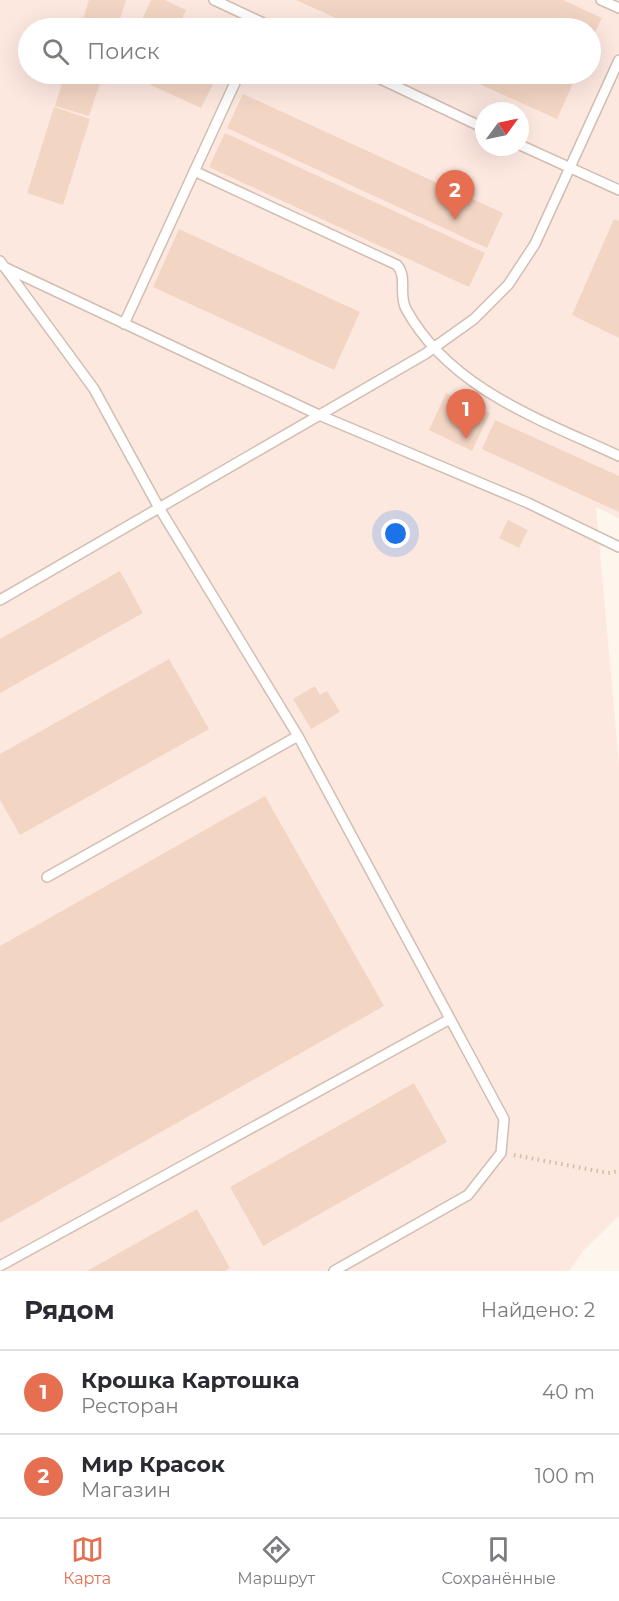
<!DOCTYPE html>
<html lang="ru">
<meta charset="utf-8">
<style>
body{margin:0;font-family:Montserrat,sans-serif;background:#f2f2f3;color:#2b2b33}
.compass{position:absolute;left:475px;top:102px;width:54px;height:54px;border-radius:50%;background:#fff;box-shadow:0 6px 24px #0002;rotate:57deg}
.you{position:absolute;left:396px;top:534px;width:21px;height:21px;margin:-15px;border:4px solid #fff;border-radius:50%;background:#1a73e8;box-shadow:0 0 0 9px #1a73e833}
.badge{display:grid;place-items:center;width:39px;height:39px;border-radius:50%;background:#e76f51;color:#fff;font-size:20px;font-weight:700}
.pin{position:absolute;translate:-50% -50px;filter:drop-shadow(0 2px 3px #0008)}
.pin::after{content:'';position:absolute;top:32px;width:21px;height:18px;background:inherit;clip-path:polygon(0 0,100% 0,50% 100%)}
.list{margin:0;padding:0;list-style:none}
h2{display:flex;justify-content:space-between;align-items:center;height:78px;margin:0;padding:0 24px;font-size:26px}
h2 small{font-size:20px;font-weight:400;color:#7c7c81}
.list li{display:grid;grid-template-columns:39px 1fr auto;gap:18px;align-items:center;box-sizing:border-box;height:84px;padding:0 24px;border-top:2px solid #e1e1e2}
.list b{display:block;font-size:22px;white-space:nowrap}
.list p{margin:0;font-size:20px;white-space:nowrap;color:#7c7c81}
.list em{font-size:20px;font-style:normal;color:#7c7c81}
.icon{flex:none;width:33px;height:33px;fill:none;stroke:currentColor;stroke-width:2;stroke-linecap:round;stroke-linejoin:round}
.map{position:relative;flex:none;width:619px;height:1271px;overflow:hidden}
.search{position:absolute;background:#fff;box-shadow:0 6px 24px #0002;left:18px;right:18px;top:18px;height:66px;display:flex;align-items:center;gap:15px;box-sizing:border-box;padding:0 21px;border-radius:33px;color:#7c7c81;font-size:22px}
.sheet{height:246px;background:#fff}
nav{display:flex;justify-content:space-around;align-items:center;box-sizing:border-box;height:84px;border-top:2px solid #e1e1e2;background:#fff;font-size:16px;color:#7c7c81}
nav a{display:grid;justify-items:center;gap:3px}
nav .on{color:#e76f51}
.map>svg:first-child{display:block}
</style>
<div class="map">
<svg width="619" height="1271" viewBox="0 0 619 1271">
<rect width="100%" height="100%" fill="#fdf6ec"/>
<path fill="#fde8e0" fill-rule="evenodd" d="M 0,0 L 619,0 L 619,518 L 596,507 L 619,764 L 619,1216 L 584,1250 L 569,1271 L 0,1271 ZM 28,28 L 590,28 L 590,74 L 28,74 ZM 484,111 L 520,111 L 520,147 L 484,147 Z"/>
<path fill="#f3d5c3" d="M 89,0 L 126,0 L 117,28 L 80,28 Z
M 151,0 L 165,0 L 186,10 L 178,28 L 138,28 Z
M 296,0 L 563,0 L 602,18 L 590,43 L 590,28 L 358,28 Z
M 65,74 L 103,74 L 89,116 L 55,106 Z
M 127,74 L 207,74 L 216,78 L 201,108 Z
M 457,74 L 577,74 L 557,119 Z
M 243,94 L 503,213 L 487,248 L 227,128 Z
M 54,107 L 90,119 L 63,205 L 27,193 Z
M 225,133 L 485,253 L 469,287 L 209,167 Z
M 614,219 L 619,221 L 619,338 L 572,315 Z
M 179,229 L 360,312 L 334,370 L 153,287 Z
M 446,393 L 490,413 L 472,451 L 429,430 Z
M 495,420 L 619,476 L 619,512 L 482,449 Z
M 508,520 L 528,530 L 519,548 L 499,538 Z
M 120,571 L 143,613 L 0,693 L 0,639 Z
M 169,659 L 209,729 L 20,835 L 0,800 L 0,754 Z
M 315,686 L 320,695 L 327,691 L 340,712 L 311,729 L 293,699 Z
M 265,796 L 384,1006 L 0,1223 L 0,946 Z
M 414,1083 L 447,1142 L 263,1246 L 230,1187 Z
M 197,1209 L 230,1268 L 225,1271 L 87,1271 Z"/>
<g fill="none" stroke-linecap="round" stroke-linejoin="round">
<defs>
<path id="service" d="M 214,0 L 274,28
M 601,0 L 619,8
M 370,74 L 484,128
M 520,145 L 619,190
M 194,171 L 397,265 C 408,278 398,294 406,309 C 450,389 541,420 619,456
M 0,261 L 94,389 L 158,506 L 298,736 L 504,1119 L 501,1153 L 468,1195 L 334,1271
M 4,267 L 319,415 L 528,503 L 619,547
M 124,324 L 239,74
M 0,600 L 425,354 L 474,319 L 508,285 L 535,244 L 619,60
M 47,877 L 298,736
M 0,1266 L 450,1019"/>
</defs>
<use href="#service" stroke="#d1beb0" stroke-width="12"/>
<path stroke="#d9b8a5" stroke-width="4" stroke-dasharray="1.5 4.5" stroke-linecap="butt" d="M 514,1155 L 608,1173 L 619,1171"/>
<use href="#service" stroke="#fff" stroke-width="9"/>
</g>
</svg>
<svg class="compass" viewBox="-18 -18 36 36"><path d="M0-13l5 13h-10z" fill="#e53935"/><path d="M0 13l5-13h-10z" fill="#7c7c81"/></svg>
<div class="you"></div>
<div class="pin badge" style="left:466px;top:439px">1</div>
<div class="pin badge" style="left:455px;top:220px">2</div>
<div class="search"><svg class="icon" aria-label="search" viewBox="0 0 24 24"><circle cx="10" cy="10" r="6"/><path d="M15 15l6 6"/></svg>Поиск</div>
</div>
<section class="sheet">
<h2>Рядом<small>Найдено: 2</small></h2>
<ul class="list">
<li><span class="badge">1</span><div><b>Крошка Картошка</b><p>Ресторан</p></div><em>40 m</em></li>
<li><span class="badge">2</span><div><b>Мир Красок</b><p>Магазин</p></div><em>100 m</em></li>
</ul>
</section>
<nav>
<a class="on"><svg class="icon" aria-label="map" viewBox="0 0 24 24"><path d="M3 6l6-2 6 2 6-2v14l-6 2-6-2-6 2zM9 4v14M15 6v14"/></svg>Карта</a>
<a><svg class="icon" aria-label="directions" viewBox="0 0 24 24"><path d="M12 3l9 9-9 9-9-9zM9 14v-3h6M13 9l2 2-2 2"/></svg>Маршрут</a>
<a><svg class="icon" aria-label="saved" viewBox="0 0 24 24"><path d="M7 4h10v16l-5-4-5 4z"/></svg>Сохранённые</a>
</nav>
